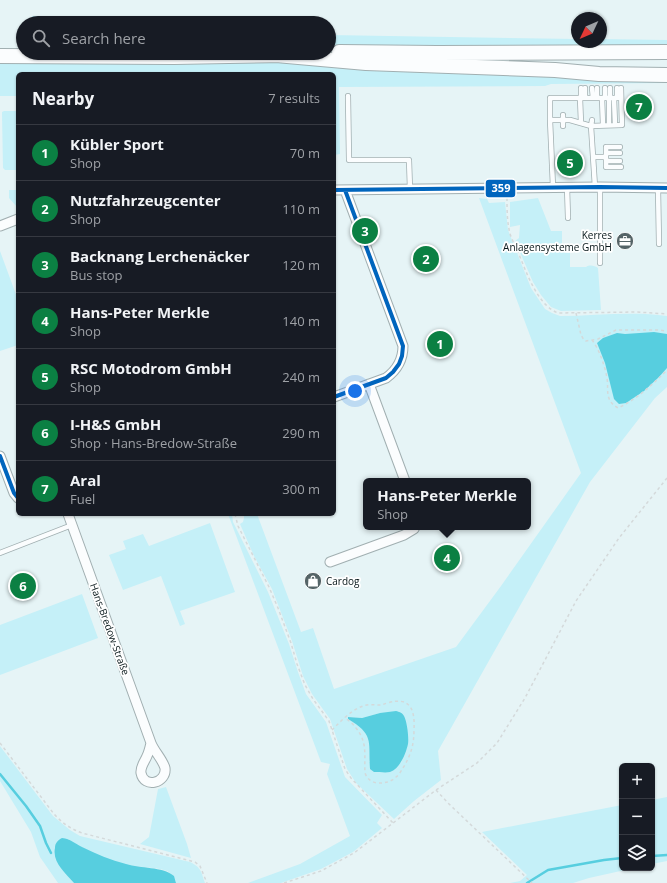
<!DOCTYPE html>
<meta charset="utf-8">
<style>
body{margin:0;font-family:"Open Sans",sans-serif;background:#242831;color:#f1f3f6}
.controls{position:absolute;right:12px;bottom:12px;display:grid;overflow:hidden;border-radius:6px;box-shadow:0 1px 3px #0004}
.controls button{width:36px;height:36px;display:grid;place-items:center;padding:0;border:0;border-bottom:1px solid #363941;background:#171b24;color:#f1f3f6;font:20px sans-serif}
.compass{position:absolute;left:571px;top:12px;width:36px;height:36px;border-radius:50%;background:#171b24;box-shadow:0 1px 3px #0004;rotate:226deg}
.you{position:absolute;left:355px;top:391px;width:14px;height:14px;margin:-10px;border:3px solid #fff;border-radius:50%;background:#1a73e8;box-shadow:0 0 0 6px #1a73e833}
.badge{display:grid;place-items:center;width:26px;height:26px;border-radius:50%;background:#0b8043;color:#fff;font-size:13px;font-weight:700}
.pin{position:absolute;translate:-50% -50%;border:2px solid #fff;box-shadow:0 1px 4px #0006}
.popup{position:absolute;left:363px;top:478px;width:168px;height:52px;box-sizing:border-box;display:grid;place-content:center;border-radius:6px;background:#171b24;filter:drop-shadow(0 1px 3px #0005);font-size:13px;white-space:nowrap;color:#9ea1a6}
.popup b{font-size:15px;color:#f1f3f6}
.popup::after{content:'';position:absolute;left:50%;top:100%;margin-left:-8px;border:8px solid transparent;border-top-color:#171b24}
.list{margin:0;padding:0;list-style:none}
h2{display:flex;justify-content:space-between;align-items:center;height:52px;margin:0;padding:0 16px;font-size:17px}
h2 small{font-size:13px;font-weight:400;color:#9ea1a6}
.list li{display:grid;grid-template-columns:26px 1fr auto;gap:12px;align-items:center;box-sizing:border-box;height:56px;padding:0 16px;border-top:1px solid #363941}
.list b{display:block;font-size:15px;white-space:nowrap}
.list p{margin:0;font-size:13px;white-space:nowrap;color:#9ea1a6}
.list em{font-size:13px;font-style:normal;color:#9ea1a6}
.icon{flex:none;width:22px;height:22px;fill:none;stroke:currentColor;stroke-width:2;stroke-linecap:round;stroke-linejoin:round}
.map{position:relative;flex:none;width:667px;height:883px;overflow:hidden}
.search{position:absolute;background:#171b24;box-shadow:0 1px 3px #0004;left:16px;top:16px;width:320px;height:44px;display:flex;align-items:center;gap:10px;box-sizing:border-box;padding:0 14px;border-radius:22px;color:#9ea1a6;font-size:15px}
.panel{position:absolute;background:#171b24;box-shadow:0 1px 3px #0004;left:16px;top:72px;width:320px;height:444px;border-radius:6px}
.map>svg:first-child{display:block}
</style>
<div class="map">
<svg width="667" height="883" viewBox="0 0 667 883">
<rect width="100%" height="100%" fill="#e6f4f6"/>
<path fill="#c5f0f8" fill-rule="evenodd" d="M 32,16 L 98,16 L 98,22 L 147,22 L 147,23 L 32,23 Z
M 329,35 L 577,39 L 577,42 L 601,42 L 601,39 L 667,40 L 667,46 L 441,48 L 329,45 Z
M 269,61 L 667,77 L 667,83 L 551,84 L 545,86 L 339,87 L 340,154 L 334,155 L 334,74 L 18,74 L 18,96 L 0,96 L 0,63 Z
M 4,111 L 18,111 L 18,170 L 5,170 L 3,168 L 2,114 L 2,112 Z
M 9,190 L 18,190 L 18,208 L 9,198 Z
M 479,198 L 487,199 L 489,203 L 505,202 L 508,230 L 531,288 L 545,309 L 552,313 L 560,316 C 595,316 632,311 667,316 L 667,387 L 655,398 L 590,482 L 438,751 L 441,780 L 414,801 L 394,819 L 356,783 L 347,769 L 330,719 L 312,694 L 303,676 L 292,641 L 272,589 L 254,556 L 240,524 L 243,522 L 244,518 L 244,514 L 257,514 L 301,632 L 313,628 L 334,689 L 456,647 L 501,586 L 581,473 ZM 380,713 L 408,743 L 401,763 L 369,762 C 371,738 369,731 348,719 L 349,717 L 362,718 Z
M 538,198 L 551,231 L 562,231 L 562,251 L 570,251 L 570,267 L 586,267 C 590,264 595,266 598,268 L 601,310 L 561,311 L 551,307 L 541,295 L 533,282 L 515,241 L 519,238 L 520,225 L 510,227 L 510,202 Z
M 0,251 L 18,300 L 18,345 L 0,351 Z
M 228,514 L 232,514 L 233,522 L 268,592 L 289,644 L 298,672 L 306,694 L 326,722 L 345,777 L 382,815 L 377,823 L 382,828 L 353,852 L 321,869 L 281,883 L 248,883 L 300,864 L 350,836 L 327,774 L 330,764 L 321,762 Z
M 210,523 L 235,592 L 180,611 L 185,624 L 180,626 L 161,576 L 123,590 L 109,555 L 126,549 L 123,541 L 143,534 L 149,546 Z
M 82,594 L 98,638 L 0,675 L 0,625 Z
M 0,746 L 53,816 L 70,830 L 80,836 L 190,862 C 202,868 201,872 205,883 L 176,883 C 176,879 171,873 167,871 C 160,868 140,867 131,866 C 109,862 87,851 68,839 L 66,874 L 74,883 L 58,883 L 40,857 L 31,832 L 0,781 Z
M 166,787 L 187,844 L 191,858 L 140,844 L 149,837 L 158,789 Z
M 667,797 L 667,861 L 652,864 L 652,800 Z
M 622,805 L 622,868 L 634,868 L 589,878 L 573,883 L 510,883 L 520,881 L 527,875 L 482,832 Z"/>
<path fill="#57cedf" d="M 654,332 L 667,334 L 667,368 L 659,377 L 644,391 L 626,403 L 619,404 L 614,399 L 605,363 L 597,343 L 603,338 L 617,333 L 625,334 Z
M 396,711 C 399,712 402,712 404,716 C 407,721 409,738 408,744 C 406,753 400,769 390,772 C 386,773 379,772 374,772 L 370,769 C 368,742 375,735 348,719 L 348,717 L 362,718 L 380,713 Z
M 62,838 C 71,839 74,843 82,847 C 96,854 111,860 126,864 C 141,869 162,866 174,876 L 176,883 L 74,883 C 65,873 52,862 55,848 C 55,843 58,840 62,838 Z"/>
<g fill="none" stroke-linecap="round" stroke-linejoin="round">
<path stroke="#57cedf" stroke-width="2.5" d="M 0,774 L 26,806 L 40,826 L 46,843 L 51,853
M 652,856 L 667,855
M 527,883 L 548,870 L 604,860 L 622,858"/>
<defs>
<path id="service" d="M 581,88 L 581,98
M 585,88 L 585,98
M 592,88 L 593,98
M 597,88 L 597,98
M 605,88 L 605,98
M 610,88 L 610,98
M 617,88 L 617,98
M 348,96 L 349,160 L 409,160 L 410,189
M 580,98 L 581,123
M 602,98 L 603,125
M 609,98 L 609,125
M 614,98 L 615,125
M 563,115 L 563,126
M 550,120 L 550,98 L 621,98
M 592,120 L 591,126 L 622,125 L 621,88
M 620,147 L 606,147 L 606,167 L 621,167
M 606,153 L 620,153
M 593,157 L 606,157
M 606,161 L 620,161
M 553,187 L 550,120 L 570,120 L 591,126 L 595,187
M 567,187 L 568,218
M 600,187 L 600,263
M 658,188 L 659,244
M 0,553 L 72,525"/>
<path id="minor" d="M 334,190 L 600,187 L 667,188
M 0,226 L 18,219
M 369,384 L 405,481
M 334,397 L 386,378 C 397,370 403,360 403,346 L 345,190
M 0,456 L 14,493 L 18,498
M 68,514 L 151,743 C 154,751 163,760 165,768 C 167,783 144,789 141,773 C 140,767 145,761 147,756 C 149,752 150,747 151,743
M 330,562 L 404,535 L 414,529 L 415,527"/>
<path id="primary" d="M 339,52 L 437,53 L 667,52
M 276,55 L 366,63 L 555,70 L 599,74 L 667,75
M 0,56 L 174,57 L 286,55"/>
</defs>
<use href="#service" stroke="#a1afb1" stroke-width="6"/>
<use href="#minor" stroke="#a1afb1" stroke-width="11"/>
<use href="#primary" stroke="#a1afb1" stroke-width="16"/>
<path stroke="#d4d9da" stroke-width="1.5" stroke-dasharray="3 3" stroke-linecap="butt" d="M 507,198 C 507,208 507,219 509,229 C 510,237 515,245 518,252 C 526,271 537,305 558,313 L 637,312 L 667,314
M 576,313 L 581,335 L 584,340 L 586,341 L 598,339 L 616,330 L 658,330 L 667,331
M 592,340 C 599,349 605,366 607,378 C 609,390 604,400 618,408 C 637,399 652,385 667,370
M 235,514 L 238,526 L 269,587 L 278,608 L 291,643 L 297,664 L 305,685 L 313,699 L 329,721 L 345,769 L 351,778 L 393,823
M 332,730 C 341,721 351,710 363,706 C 368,704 374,705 379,705 C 382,705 384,704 387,703 C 411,696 415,710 414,730 C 414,744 411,755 403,768 C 401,771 399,775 396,777 C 391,782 385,783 379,783 C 372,783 367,779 365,773 C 364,755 368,743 356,728 C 353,724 349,720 344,718
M 0,743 L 54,814 C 62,823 71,829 82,833 L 195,862 L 200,866 L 207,883
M 436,790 L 448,803 L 532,883
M 284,883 L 321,871 L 354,853 L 436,790 L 477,763 L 497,743 L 525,698 L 576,601 L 619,538 L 667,478"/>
<use href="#service" stroke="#fbfdfe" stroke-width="4.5"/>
<use href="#minor" stroke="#fbfdfe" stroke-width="9"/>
<use href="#primary" stroke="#fbfdfe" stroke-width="14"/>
<defs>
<path id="bus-1" d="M 334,190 L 600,187 L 667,188
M 334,397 L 386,378 L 393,372 L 399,364 L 402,356 L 403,346 L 345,190
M 0,456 L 14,493 L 18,498"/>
</defs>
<use href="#bus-1" stroke="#fff" stroke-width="7"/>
<use href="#bus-1" stroke="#0065bd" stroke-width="4"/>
</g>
<defs>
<symbol id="office-disc" viewBox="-11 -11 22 22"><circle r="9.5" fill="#556467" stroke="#fff"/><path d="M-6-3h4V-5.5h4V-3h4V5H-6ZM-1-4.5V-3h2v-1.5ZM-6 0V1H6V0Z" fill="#fff"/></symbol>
<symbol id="shop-disc" viewBox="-11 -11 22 22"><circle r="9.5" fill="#556467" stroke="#fff"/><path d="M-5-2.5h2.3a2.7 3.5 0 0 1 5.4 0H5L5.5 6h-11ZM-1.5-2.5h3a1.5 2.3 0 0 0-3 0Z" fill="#fff"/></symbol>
</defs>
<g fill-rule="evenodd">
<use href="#office-disc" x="615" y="231" width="20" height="20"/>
<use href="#shop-disc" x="303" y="571" width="20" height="20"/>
</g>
<g text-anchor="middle" stroke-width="3.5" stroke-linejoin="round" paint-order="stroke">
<g font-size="10" fill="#07171a" stroke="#fff" text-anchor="end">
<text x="612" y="239">Kerres<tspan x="612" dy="12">Anlagensysteme GmbH</tspan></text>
<text x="326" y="585" text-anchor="start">Cardog</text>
</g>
<g font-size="10" fill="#07171a" stroke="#fff">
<text transform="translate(110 629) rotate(70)" y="4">Hans-Bredow-Straße</text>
</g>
</g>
<rect stroke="#fff" stroke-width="1.5" x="485" y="179" width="31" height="19" rx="4" fill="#0065bd"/>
<g font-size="11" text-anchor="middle" font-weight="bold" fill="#fff">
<text x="501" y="192">359</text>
</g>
</svg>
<div class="controls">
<button>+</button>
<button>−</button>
<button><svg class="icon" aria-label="layers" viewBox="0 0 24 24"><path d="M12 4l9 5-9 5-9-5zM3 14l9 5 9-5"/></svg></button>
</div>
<svg class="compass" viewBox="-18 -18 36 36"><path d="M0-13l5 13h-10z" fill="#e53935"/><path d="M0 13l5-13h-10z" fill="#9ea1a6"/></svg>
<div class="you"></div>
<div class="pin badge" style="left:440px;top:344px">1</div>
<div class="pin badge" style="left:426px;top:259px">2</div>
<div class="pin badge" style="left:365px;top:231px">3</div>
<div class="pin badge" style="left:447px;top:558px">4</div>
<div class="popup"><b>Hans-Peter Merkle</b>Shop</div>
<div class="pin badge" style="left:570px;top:163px">5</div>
<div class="pin badge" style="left:23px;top:586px">6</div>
<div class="pin badge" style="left:639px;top:107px">7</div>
<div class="search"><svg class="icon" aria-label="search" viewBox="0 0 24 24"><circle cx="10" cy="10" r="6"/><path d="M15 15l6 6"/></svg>Search here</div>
<section class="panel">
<h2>Nearby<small>7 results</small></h2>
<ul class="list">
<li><span class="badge">1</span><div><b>Kübler Sport</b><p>Shop</p></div><em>70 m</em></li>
<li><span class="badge">2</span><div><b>Nutzfahrzeugcenter</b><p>Shop</p></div><em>110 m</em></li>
<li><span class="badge">3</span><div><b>Backnang Lerchenäcker</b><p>Bus stop</p></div><em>120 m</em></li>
<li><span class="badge">4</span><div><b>Hans-Peter Merkle</b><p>Shop</p></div><em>140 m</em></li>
<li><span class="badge">5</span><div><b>RSC Motodrom GmbH</b><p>Shop</p></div><em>240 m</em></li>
<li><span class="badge">6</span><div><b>I-H&amp;S GmbH</b><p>Shop · Hans-Bredow-Straße</p></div><em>290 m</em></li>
<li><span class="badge">7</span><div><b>Aral</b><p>Fuel</p></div><em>300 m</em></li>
</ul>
</section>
</div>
